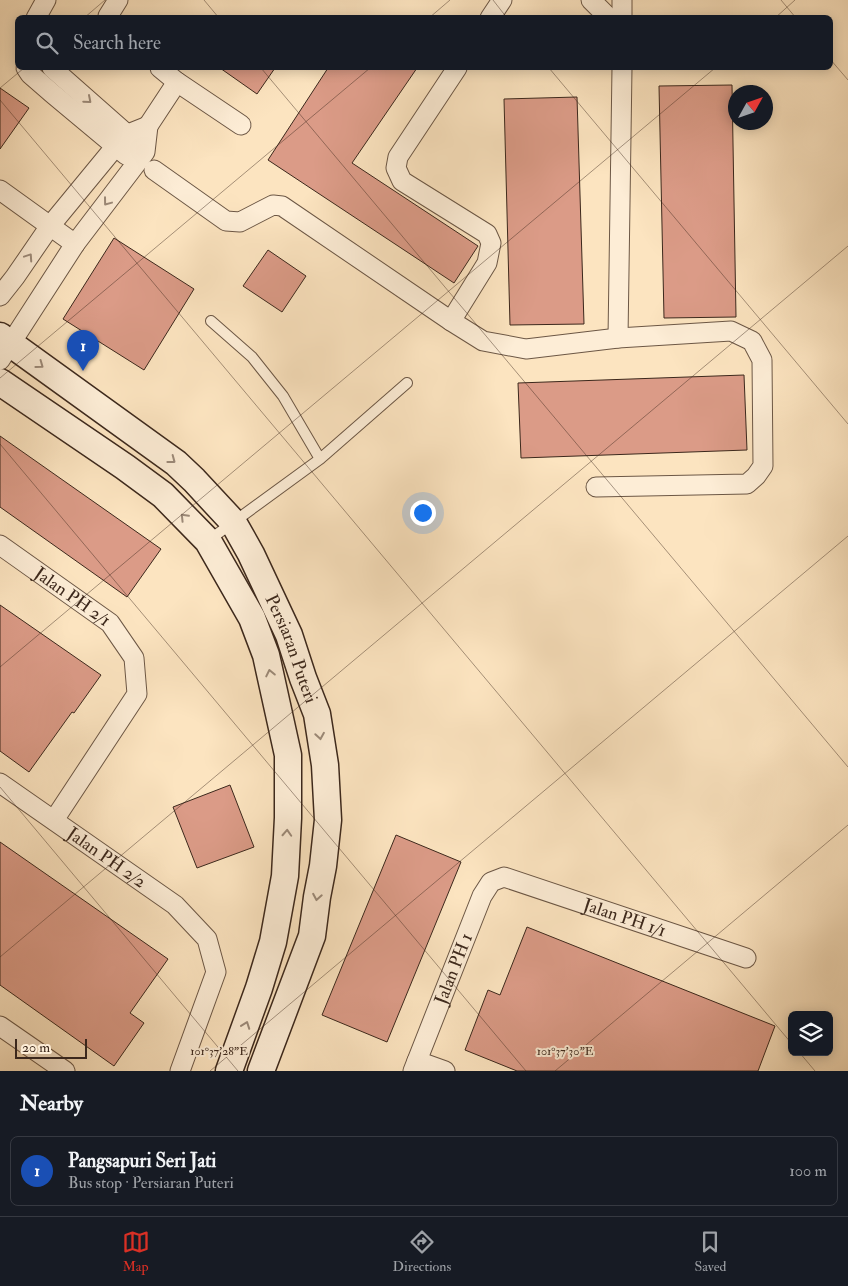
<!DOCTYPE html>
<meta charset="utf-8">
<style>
body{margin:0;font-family:"IM FELL Double Pica",serif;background:#242831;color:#f1f3f6}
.controls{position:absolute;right:15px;bottom:15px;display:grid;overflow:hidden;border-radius:8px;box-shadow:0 2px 12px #0003}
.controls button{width:45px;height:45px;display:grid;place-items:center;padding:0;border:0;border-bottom:1px solid #363941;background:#171b24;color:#f1f3f6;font:25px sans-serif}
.compass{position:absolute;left:728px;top:85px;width:45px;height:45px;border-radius:50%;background:#171b24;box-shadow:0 2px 12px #0003;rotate:50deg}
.scale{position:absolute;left:15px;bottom:12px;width:72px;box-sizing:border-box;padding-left:5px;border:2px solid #3c281c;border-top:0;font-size:14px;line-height:18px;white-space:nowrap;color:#3c281c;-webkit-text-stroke:4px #fdedd6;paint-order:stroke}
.you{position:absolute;left:422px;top:512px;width:18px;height:18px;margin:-12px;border:4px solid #fff;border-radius:50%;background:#1a73e8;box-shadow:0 0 0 8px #1a73e833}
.badge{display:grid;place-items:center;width:32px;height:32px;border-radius:50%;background:#d93025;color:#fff;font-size:16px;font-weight:700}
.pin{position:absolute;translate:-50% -41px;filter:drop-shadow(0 1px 2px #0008)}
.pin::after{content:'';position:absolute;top:26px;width:18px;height:15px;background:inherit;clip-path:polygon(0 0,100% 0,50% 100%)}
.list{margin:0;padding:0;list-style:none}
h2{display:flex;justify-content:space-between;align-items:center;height:65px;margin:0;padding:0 20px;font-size:21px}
h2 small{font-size:16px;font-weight:400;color:#9ea1a6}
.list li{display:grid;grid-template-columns:32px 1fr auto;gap:15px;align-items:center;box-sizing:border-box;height:70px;margin:0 10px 10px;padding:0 10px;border:1px solid #363941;border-radius:8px}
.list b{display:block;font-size:19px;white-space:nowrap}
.list p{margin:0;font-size:16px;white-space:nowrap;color:#9ea1a6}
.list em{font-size:16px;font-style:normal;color:#9ea1a6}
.icon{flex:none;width:28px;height:28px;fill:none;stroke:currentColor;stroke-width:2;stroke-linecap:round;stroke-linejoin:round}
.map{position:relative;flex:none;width:848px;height:1071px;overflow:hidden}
.search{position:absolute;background:#171b24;box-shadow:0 2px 12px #0003;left:15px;right:15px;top:15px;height:55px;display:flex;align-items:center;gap:12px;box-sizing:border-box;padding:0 18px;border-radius:8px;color:#9ea1a6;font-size:19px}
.sheet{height:145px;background:#171b24}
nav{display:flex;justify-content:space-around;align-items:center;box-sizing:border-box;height:70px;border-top:1px solid #363941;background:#171b24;font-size:14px;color:#9ea1a6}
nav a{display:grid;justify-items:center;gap:2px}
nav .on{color:#d93025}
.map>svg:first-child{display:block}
</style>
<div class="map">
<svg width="848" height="1071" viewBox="0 0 848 1071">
<rect width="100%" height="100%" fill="#fce4c0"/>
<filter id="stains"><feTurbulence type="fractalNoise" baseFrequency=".004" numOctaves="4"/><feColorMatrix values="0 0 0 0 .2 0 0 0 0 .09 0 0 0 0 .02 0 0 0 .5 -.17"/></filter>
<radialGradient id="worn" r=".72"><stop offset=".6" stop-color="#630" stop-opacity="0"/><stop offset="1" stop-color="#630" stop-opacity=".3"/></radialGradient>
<path fill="#db9b87" stroke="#3c281c" d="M 220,68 L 275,68 L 257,94 Z
M 328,68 L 417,68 L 352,163 L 478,246 L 454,283 L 268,160 Z
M 732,85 L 736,317 L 664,318 L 659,86 Z
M 0,88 L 29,108 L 0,149 Z
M 577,97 L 584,324 L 510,325 L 504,99 Z
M 114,238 L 194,289 L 144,370 L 63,319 Z
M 268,250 L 306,276 L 282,312 L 243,286 Z
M 744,375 L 747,450 L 521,458 L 518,383 Z
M 0,436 L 161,549 L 127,597 L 0,507 Z
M 0,605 L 101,675 L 74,713 L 72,712 L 29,772 L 0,751 Z
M 230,785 L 254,847 L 197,868 L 173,807 Z
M 396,835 L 461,862 L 387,1042 L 322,1015 Z
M 0,842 L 168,959 L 130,1013 L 144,1023 L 114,1066 L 0,985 Z
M 527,927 L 775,1026 L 758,1071 L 517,1071 L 465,1050 L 488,990 L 500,995 Z"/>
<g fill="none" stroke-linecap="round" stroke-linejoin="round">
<defs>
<path id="service" d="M 211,321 L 252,357 L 283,396 L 320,459
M 209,540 L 320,459 L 407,383"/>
<g id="minor">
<path d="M 591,0 L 609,18"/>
<path d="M 622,0 L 622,18"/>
<path d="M 36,18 L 46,0"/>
<path d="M 109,18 L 108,16 L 118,0"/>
<path d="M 490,18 L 502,0"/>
<path d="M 26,68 L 30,74 L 53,94 L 126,155"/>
<path d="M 52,68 L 137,143"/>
<path d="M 160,68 L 177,82 L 241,125"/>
<path d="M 148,126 L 177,82"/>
<path d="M 154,170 L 226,221 L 240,222 L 273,205 L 282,206 L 451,321 L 483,341 L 526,349 L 618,338 L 731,331 L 752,341 L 762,360 L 763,466 L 756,476 L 747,484 L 596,487"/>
<path d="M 0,190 L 75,244"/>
<path d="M 0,296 L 15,277 L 50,226 L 115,147 L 128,134 L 148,126 L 145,152 L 75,244 L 0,360"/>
<path d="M 451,321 L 487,263 L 491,243 L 487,234 L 402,181 L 396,168 L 398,157 L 457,68"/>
<path d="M 618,338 L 622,68"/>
<path id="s1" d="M 0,545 L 110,623 L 134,658 L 137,694 L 54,820"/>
<path id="s2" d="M 0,783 L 175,905 L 207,939 L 216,972 L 180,1071"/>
<path d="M 0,1026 L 65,1071"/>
<path d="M 417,1061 L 445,1071"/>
<path id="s3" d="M 413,1071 L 482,896 L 491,882 L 504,877 L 746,958"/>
</g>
<g id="secondary">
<path id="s4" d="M 0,336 L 176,463 L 194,480 L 233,522 L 251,554 L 289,635 L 303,678 L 317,714 L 325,765 L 328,820 L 323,866 L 317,897 L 312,936 L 261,1071"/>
<path d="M 0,382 L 125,467 L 163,495 L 208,541 L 252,618 L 266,655 L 288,755 L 288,818 L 285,876 L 273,942 L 259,988 L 229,1071"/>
</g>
</defs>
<use href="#service" stroke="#6c5745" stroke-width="12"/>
<use href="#minor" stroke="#6c5745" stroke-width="21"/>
<use href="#secondary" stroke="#3c281c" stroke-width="29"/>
<use href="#service" stroke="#fdedd6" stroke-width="10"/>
<use href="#minor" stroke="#fdedd6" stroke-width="19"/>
<use href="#secondary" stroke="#fdedd6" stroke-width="26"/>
</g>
<defs><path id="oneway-chevron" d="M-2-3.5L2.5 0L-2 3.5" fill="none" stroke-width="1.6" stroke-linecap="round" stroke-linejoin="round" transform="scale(1.25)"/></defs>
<g stroke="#9c8a79">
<use href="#oneway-chevron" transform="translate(88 100) rotate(41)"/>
<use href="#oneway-chevron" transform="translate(107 202) rotate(127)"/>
<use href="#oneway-chevron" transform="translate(29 257) rotate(-56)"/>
<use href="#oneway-chevron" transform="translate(40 365) rotate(36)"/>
<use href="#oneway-chevron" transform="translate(172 460) rotate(37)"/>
<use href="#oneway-chevron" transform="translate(184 517) rotate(-134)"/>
<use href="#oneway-chevron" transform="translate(270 673) rotate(-102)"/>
<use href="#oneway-chevron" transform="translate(320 736) rotate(81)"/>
<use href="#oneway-chevron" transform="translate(287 833) rotate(-87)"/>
<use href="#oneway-chevron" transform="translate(317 897) rotate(100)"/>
<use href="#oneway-chevron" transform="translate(246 1025) rotate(-70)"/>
</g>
<path fill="none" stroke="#3c281c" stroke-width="1" stroke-opacity="0.45" d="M 204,0 L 219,18M 493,0 L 507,18M 781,0 L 796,18M 84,18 L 105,0M 429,18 L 450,0M 775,18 L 795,0M 830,59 L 848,80M 261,68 L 848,767M 549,68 L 848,424M 0,88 L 24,68M 0,100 L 792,1044M 0,378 L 370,68M 0,444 L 526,1071M 0,667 L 715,68M 0,787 L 238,1071M 0,957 L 848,246M 799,1052 L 815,1071M 210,1071 L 848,536M 555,1071 L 848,825"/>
<g text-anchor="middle" stroke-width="4" stroke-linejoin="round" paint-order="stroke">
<g font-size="18" fill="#3c281c" stroke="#fdedd6">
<text dy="6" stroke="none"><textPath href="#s1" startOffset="89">Jalan PH 2/1</textPath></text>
<text dy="6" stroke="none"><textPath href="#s4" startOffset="439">Persiaran Puteri</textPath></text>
<text dy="6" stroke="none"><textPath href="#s2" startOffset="130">Jalan PH 2/2</textPath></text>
<text dy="6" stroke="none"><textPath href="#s3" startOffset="346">Jalan PH 1/1</textPath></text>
<text dy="6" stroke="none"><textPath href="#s3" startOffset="110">Jalan PH 1</textPath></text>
</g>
</g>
<g font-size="12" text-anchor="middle" fill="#3c281c" stroke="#fdedd6" stroke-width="4" stroke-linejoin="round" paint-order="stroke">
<text x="219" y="1055">101°37'28"E</text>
<text x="565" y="1055">101°37'30"E</text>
</g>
<rect width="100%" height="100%" filter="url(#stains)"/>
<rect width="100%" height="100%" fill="url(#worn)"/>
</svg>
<div class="controls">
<button><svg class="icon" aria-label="layers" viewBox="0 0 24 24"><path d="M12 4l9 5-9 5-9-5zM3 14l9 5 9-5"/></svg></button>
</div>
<svg class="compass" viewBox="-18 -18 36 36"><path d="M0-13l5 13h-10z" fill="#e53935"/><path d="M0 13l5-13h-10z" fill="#9ea1a6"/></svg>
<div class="scale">20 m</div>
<div class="you"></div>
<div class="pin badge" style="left:83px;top:371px;background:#1a4fb4">1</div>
<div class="search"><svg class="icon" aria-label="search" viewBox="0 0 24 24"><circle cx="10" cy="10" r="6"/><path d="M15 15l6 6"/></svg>Search here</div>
</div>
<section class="sheet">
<h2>Nearby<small></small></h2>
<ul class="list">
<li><span class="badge" style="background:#1a4fb4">1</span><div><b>Pangsapuri Seri Jati</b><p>Bus stop · Persiaran Puteri</p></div><em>100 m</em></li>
</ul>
</section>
<nav>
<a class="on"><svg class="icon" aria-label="map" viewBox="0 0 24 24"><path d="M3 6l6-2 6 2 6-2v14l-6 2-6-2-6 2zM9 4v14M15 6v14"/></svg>Map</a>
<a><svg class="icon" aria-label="directions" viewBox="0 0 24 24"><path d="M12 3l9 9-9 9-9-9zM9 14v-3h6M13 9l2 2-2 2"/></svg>Directions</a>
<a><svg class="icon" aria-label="saved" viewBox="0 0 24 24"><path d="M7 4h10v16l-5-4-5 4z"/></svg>Saved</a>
</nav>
